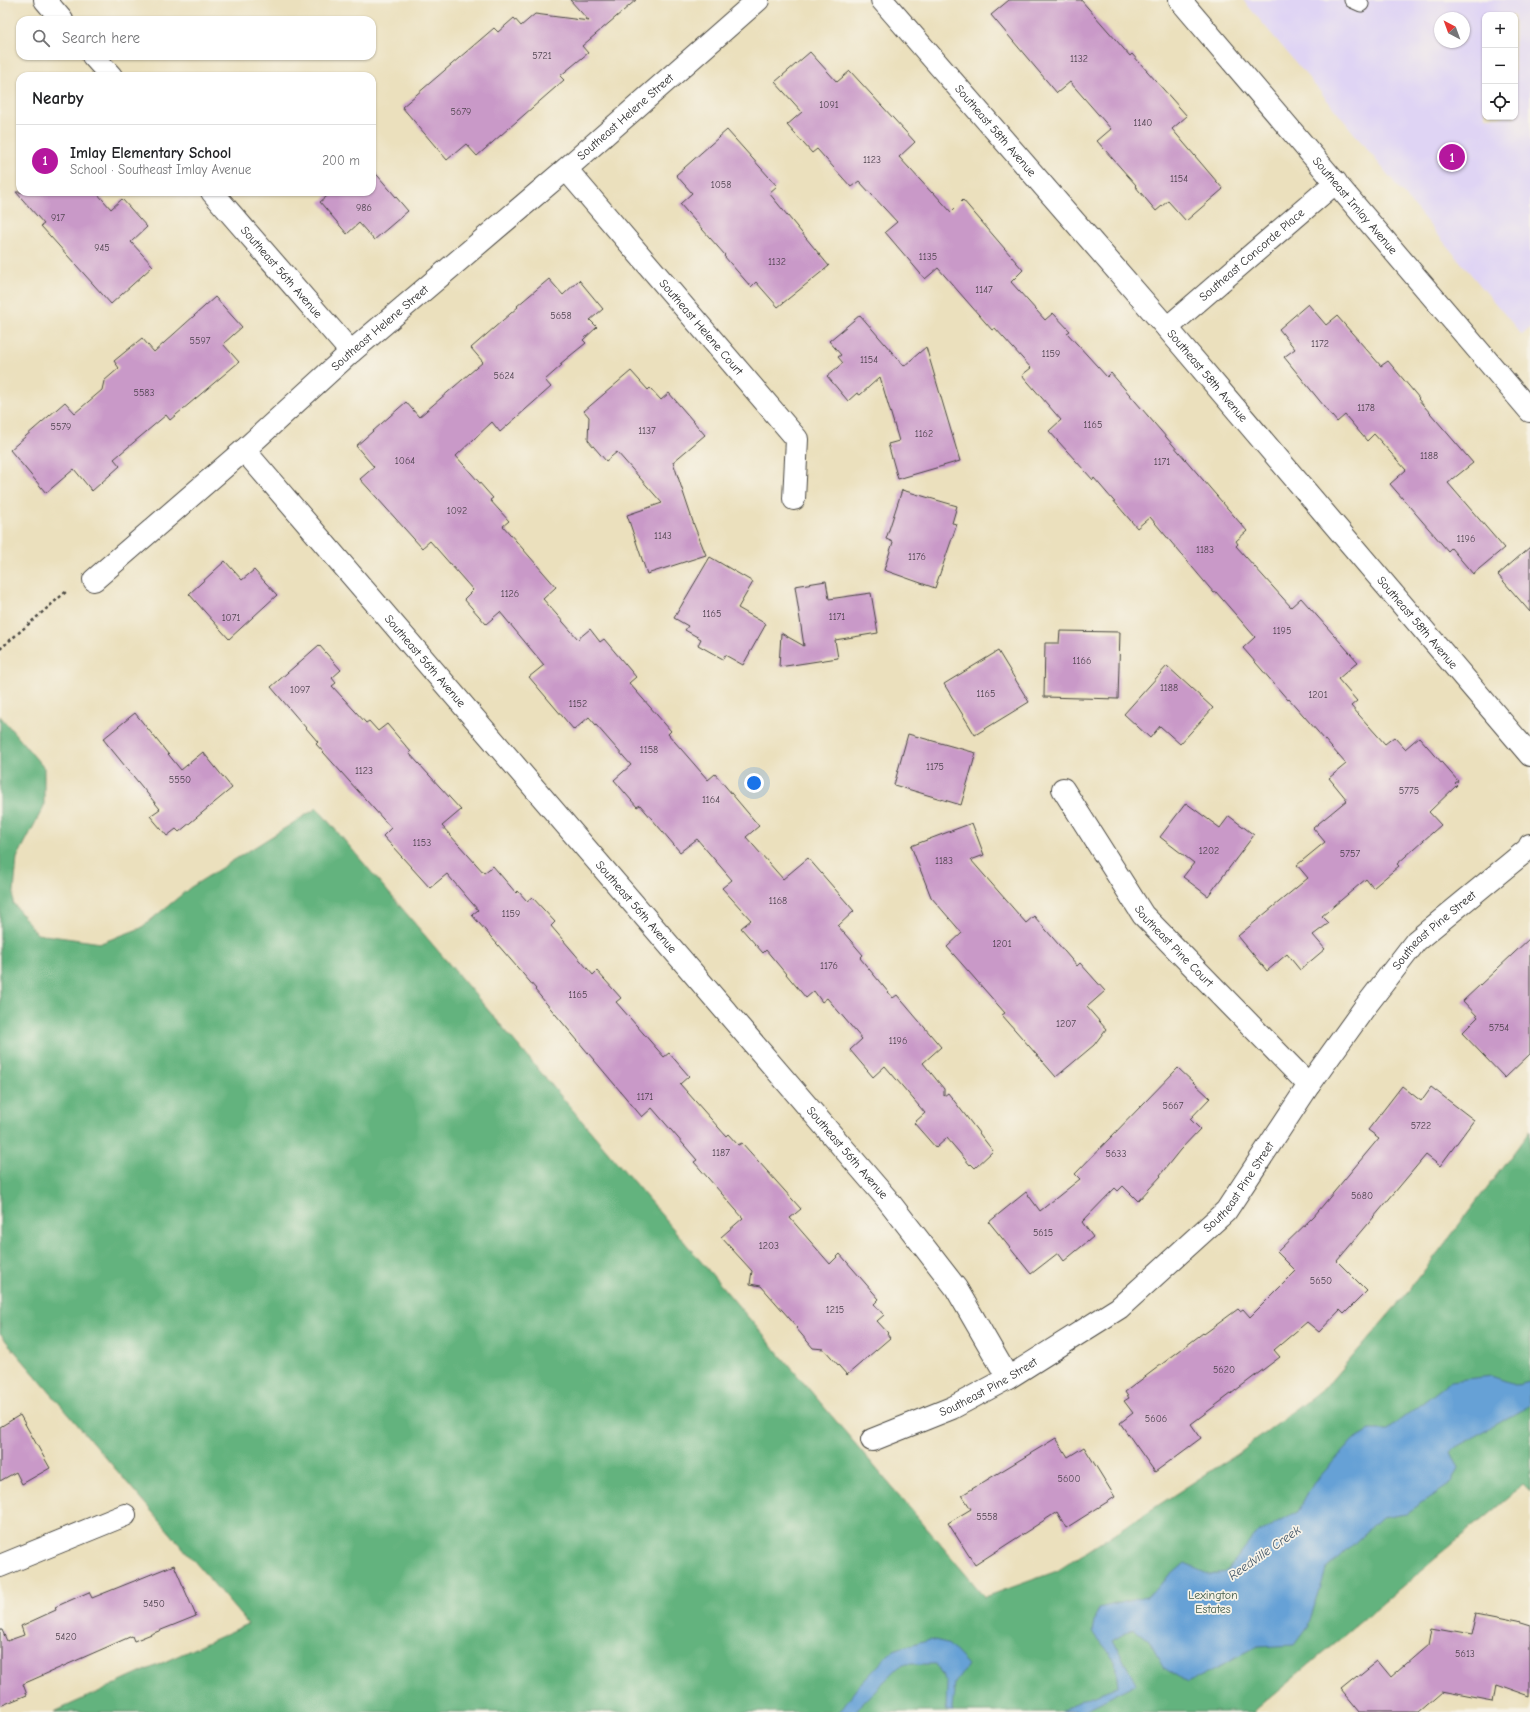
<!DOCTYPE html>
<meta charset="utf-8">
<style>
body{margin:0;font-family:"Comic Neue",sans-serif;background:#f2f2f2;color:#202124}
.controls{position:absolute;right:12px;top:12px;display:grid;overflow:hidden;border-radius:8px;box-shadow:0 1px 3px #0004}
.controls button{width:36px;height:36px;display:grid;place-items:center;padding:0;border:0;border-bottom:1px solid #e0e0e0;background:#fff;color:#202124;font:20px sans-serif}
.compass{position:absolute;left:1434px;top:12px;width:36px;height:36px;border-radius:50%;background:#fff;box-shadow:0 1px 3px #0004;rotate:319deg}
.you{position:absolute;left:754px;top:783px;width:14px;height:14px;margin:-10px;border:3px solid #fff;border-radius:50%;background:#1a73e8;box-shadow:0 0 0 6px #1a73e833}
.badge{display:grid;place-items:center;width:26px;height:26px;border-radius:50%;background:#b5179e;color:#fff;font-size:13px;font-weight:700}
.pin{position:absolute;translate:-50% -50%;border:2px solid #fff;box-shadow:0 1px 4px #0006}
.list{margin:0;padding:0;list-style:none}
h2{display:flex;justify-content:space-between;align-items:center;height:52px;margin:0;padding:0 16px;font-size:17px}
h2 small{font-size:13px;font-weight:400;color:#757577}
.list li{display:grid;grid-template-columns:26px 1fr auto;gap:12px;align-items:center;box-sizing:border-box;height:72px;padding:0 16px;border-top:1px solid #e0e0e0}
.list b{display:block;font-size:15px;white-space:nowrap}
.list p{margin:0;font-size:13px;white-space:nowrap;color:#757577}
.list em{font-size:13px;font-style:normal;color:#757577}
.icon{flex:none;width:22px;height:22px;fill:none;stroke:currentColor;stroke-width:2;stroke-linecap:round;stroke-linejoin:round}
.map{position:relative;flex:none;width:1530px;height:1712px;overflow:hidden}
.search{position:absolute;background:#fff;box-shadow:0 1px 3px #0004;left:16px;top:16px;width:360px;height:44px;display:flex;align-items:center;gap:10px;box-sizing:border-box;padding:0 14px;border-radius:12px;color:#757577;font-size:15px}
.panel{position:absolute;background:#fff;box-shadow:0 1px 3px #0004;left:16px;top:72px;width:360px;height:124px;border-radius:12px}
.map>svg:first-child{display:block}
</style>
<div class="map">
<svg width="1530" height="1712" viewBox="0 0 1530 1712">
<rect width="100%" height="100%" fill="#f7f3e8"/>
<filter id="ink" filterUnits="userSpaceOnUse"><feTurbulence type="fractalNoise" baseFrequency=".025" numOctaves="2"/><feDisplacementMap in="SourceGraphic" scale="8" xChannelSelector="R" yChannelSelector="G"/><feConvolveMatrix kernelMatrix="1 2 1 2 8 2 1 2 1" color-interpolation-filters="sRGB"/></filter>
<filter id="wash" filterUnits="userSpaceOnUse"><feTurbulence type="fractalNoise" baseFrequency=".012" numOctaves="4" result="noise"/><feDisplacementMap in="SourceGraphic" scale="16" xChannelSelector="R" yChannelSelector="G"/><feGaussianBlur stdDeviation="0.9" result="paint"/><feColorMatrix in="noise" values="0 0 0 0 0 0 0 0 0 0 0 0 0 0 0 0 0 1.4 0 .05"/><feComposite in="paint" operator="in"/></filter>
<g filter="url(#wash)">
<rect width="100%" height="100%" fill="#ebe0bd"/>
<path fill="#dfd4f4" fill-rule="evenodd" d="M 1243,0 L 1530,0 L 1530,328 L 1522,335 L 1406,197 L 1323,95 ZM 1485,15 L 1515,15 L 1515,117 L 1485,117 ZM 1440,18 L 1464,18 L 1464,42 L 1440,42 Z"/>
<path fill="#63b37e" stroke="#476f54" d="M 0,716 L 44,768 L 44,806 L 17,858 L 13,903 L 37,934 L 101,943 L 141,928 L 191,887 L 317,808 L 985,1597 L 1057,1571 L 1237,1454 L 1331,1382 L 1408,1292 L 1530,1131 L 1530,1492 L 1523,1485 L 1253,1712 L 54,1712 L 248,1624 L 0,1334 Z"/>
<path fill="#66a1d6" stroke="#486680" d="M 1491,1376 L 1517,1385 L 1530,1382 L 1530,1406 L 1457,1446 L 1451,1452 L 1459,1469 L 1452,1483 L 1407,1513 L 1382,1517 L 1326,1570 L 1308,1626 L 1294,1645 L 1258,1647 L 1188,1683 L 1164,1668 L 1149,1641 L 1133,1628 L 1113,1640 L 1136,1684 L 1081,1712 L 1060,1712 L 1082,1700 L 1118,1686 L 1115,1660 L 1093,1632 L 1098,1608 L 1146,1597 L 1185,1563 L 1210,1574 L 1226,1572 L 1254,1536 L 1299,1510 L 1313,1484 L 1353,1440 L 1370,1430 L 1387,1430 L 1451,1381 Z
M 930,1639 L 947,1643 L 968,1665 L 955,1683 L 952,1709 L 953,1712 L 948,1712 L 946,1709 L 947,1683 L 936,1664 L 902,1664 L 857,1708 L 857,1712 L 839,1712 L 856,1689 L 893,1650 Z"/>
<g id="blocks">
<path fill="#c999c8" d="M 570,0 L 636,0 L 582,46 L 588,53 L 560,76 L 564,80 L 477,156 L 466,144 L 447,160 L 402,107 L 494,28 L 498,32 L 514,18 L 521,26 L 535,14 L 589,21 Z
M 1009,0 L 1081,0 L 1130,56 L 1132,54 L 1187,116 L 1172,129 L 1223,189 L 1186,221 L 1168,201 L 1156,211 L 1135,186 L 1136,185 L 1097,141 L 1111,129 L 1070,82 L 1057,93 L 991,15 Z
M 810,52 L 837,82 L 850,71 L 915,142 L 899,157 L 932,193 L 933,192 L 951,212 L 963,200 L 1023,270 L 1011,282 L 1045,320 L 1053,313 L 1070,331 L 1067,333 L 1107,377 L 1111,373 L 1247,531 L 1236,541 L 1238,544 L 1236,546 L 1291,607 L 1301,598 L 1358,662 L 1338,679 L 1357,701 L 1351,706 L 1385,744 L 1394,737 L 1405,749 L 1419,737 L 1458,781 L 1455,783 L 1457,785 L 1429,812 L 1441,825 L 1397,864 L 1399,866 L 1373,888 L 1366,879 L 1322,916 L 1329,923 L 1313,935 L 1325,949 L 1300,970 L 1287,954 L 1267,971 L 1238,936 L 1308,878 L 1297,865 L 1325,842 L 1313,828 L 1347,800 L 1329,778 L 1346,764 L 1289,699 L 1288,700 L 1243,648 L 1255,637 L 1216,592 L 1214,593 L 1150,517 L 1137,528 L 1094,478 L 1093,480 L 1049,431 L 1061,420 L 1022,375 L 1031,368 L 995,328 L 992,330 L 938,268 L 925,279 L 885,232 L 897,222 L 859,181 L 851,187 L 817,149 L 812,153 L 787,125 L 802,112 L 775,82 Z
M 727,130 L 777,186 L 769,193 L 829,266 L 778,307 L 756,282 L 751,287 L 724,256 L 725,255 L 680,204 L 692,193 L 676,175 Z
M 372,169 L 408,211 L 374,240 L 359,223 L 347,234 L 320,202 L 332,192 L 372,192 Z
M 16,192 L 96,192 L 111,209 L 122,199 L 147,227 L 131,242 L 153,266 L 111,304 L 41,226 L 44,224 Z
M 549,279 L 563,295 L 579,280 L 603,309 L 590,320 L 597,327 L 583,340 L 586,343 L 560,364 L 562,365 L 545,380 L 551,387 L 500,432 L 492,422 L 456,456 L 493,498 L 490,500 L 509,521 L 503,526 L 556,587 L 543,599 L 578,639 L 590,629 L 600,642 L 604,639 L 636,677 L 629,683 L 671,731 L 668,734 L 708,780 L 715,774 L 759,826 L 746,837 L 783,879 L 808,858 L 854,911 L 838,926 L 863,955 L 860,958 L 893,998 L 897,995 L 941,1047 L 923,1063 L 944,1089 L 944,1096 L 948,1093 L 993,1151 L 975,1168 L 971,1164 L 970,1165 L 947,1138 L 936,1148 L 914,1123 L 925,1113 L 885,1066 L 873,1077 L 850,1050 L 862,1039 L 827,998 L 822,1002 L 814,991 L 806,998 L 766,950 L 763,953 L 741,928 L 751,920 L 722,888 L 732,880 L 697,839 L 680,852 L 640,805 L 637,807 L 614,780 L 631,765 L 589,717 L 574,730 L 529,677 L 544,665 L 500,612 L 486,624 L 464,599 L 473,590 L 430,541 L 422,548 L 360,479 L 374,467 L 356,446 L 406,402 L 419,417 L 483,362 L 471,348 L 518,307 L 517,306 Z
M 215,297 L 242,327 L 223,344 L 239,362 L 170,420 L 166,415 L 114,459 L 120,466 L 92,491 L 74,469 L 46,493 L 10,450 L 65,402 L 75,413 L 102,390 L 104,381 L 119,368 L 114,361 L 142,338 L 154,352 Z
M 1308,304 L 1326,325 L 1337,316 L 1381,366 L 1388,361 L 1419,398 L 1418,399 L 1473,463 L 1448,483 L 1504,548 L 1473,574 L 1451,548 L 1448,551 L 1390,484 L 1406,470 L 1374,434 L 1367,441 L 1345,415 L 1337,422 L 1284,357 L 1295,349 L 1279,329 Z
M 860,315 L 904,366 L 926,347 L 960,461 L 898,479 L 888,444 L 899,441 L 880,377 L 860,395 L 857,393 L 848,401 L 827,376 L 843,363 L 838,357 L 841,355 L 829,341 Z
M 631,371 L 648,390 L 650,388 L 661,400 L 669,393 L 705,435 L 673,462 L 694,525 L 706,555 L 647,574 L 627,515 L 662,503 L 617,452 L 606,461 L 588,440 L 589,417 L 584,411 Z
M 902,490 L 957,506 L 952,523 L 957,524 L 935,588 L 884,570 L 893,542 L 886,539 Z
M 1530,547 L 1530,612 L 1498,575 Z
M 710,557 L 753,582 L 738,608 L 766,624 L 743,665 L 725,655 L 723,659 L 698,645 L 701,639 L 685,630 L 688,626 L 674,618 Z
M 225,561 L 242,580 L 254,570 L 277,595 L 229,639 L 189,594 Z
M 826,581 L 829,599 L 871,593 L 878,633 L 835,640 L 838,658 L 779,667 L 781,633 L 804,646 L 795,586 Z
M 1060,631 L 1120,632 L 1118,699 L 1044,697 L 1045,643 L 1059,643 Z
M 319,645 L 341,670 L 332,678 L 336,683 L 332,686 L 366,723 L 369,721 L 378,731 L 387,724 L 411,752 L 409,753 L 461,810 L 442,826 L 484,873 L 493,866 L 516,893 L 518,891 L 527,901 L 532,897 L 555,922 L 551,926 L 593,975 L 597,971 L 621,998 L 616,1002 L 664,1057 L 669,1053 L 689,1076 L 680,1084 L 726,1136 L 728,1134 L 738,1145 L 742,1143 L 801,1209 L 790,1218 L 830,1264 L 840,1254 L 879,1299 L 874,1304 L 884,1315 L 877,1321 L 888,1333 L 887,1334 L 890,1338 L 847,1375 L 824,1349 L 813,1348 L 796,1328 L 797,1327 L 761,1286 L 750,1284 L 752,1271 L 721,1237 L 743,1218 L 694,1162 L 697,1160 L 652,1108 L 642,1117 L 535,990 L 536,989 L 472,915 L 478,910 L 447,874 L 430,888 L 383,836 L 391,828 L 316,744 L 318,742 L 271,687 Z
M 998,651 L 1029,702 L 975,735 L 944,684 Z
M 1167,666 L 1213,708 L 1180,744 L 1160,726 L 1150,738 L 1124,714 Z
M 135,713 L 181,770 L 203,752 L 232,788 L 179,832 L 176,829 L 167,836 L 150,816 L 160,809 L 103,739 Z
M 908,734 L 976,753 L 961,805 L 894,785 Z
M 1186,803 L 1220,828 L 1229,816 L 1254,835 L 1208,896 L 1183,877 L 1194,863 L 1160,837 Z
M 972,823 L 984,855 L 971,860 L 1026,923 L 1034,916 L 1077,966 L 1080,963 L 1105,991 L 1087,1007 L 1106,1029 L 1094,1045 L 1056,1077 L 1002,1015 L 1005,1013 L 947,947 L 962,933 L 931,897 L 911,846 Z
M 1530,938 L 1530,1054 L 1505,1078 L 1462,1033 L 1478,1017 L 1463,1001 Z
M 1178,1068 L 1210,1098 L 1190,1119 L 1200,1129 L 1180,1150 L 1160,1175 L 1161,1176 L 1138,1201 L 1123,1186 L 1118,1191 L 1115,1188 L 1082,1222 L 1093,1237 L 1064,1261 L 1058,1253 L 1031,1274 L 989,1222 L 1026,1192 L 1040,1211 L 1080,1179 L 1075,1174 Z
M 1402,1086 L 1421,1101 L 1431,1087 L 1474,1120 L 1440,1166 L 1426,1155 L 1337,1261 L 1367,1291 L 1344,1314 L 1340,1310 L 1319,1332 L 1307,1322 L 1274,1350 L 1280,1357 L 1191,1424 L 1201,1438 L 1155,1472 L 1120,1423 L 1133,1413 L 1124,1401 L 1129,1398 L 1125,1392 L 1203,1333 L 1204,1334 L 1238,1309 L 1240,1311 L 1243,1309 L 1250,1317 L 1296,1271 L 1277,1252 L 1314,1216 L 1379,1138 L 1368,1130 Z
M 20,1415 L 50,1468 L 22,1484 L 16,1472 L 0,1481 L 0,1427 Z
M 1056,1438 L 1068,1457 L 1084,1447 L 1115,1497 L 1066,1528 L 1057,1512 L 975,1565 L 948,1523 L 971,1509 L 962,1495 Z
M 174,1565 L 196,1616 L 134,1641 L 132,1636 L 23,1684 L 27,1695 L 0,1706 L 0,1630 L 2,1630 L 7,1641 L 24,1635 L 21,1626 L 56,1610 L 55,1607 L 89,1592 L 92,1598 Z
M 1476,1613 L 1517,1621 L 1530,1625 L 1530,1696 L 1496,1684 L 1493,1702 L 1441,1692 L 1418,1712 L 1359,1712 L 1341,1690 L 1378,1660 L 1392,1677 L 1429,1645 L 1432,1628 L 1471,1635 Z"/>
</g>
</g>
<g filter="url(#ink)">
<use href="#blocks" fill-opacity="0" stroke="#484641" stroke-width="1"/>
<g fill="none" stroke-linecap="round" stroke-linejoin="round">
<defs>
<path id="lane" d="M 1352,0 L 1361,4"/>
<g id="street">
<path d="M 45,0 L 62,20"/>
<path id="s1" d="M 882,0 L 1167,328 L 1530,755"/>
<path id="s2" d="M 1180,0 L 1530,411"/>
<path d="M 93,56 L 111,76"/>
<path id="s3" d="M 566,169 L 797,439 L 794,499"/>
<path id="s4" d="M 212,192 L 351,352"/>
<path id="s5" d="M 1167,328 L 1336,182"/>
<path id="s6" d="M 244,450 L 887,1199 L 956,1288 L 1008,1378"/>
<path id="s7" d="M 94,580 L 244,450 L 351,352 L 566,169 L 758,0"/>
<path id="s8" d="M 1063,789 L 1143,915 L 1309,1085"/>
<path id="s9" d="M 872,1440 L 952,1408 L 1008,1378 L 1119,1308 L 1226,1211 L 1309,1085 L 1365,1007 L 1416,941 L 1528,849 L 1530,845"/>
<path d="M 0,1566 L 125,1515"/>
</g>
</defs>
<use href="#lane" stroke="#484641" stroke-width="17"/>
<use href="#street" stroke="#484641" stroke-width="24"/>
<path stroke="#484641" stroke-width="2.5" stroke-dasharray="3 3" stroke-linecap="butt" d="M 0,649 L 68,590"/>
<use href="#lane" stroke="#fff" stroke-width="15"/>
<use href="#street" stroke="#fff" stroke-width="22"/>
</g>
</g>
<g text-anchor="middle" stroke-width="3.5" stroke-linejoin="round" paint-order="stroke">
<g font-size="10" fill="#524652">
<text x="542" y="59">5721</text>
<text x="1079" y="62">1132</text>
<text x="829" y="108">1091</text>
<text x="461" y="115">5679</text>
<text x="1143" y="126">1140</text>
<text x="872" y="163">1123</text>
<text x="1179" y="182">1154</text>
<text x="721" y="188">1058</text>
<text x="364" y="211">986</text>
<text x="58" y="221">917</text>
<text x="102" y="251">945</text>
<text x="928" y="260">1135</text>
<text x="777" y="265">1132</text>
<text x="984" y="293">1147</text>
<text x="561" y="319">5658</text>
<text x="200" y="344">5597</text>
<text x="1320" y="347">1172</text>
<text x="1051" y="357">1159</text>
<text x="869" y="363">1154</text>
<text x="504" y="379">5624</text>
<text x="144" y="396">5583</text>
<text x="1366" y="411">1178</text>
<text x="1093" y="428">1165</text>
<text x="61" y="430">5579</text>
<text x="647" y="434">1137</text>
<text x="924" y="437">1162</text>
<text x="1429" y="459">1188</text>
<text x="405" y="464">1064</text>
<text x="1162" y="465">1171</text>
<text x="457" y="514">1092</text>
<text x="663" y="539">1143</text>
<text x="1466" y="542">1196</text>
<text x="1205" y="553">1183</text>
<text x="917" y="560">1176</text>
<text x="510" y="597">1126</text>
<text x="712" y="617">1165</text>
<text x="837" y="620">1171</text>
<text x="231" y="621">1071</text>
<text x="1282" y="634">1195</text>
<text x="1082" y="664">1166</text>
<text x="1169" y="691">1188</text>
<text x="300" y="693">1097</text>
<text x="986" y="697">1165</text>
<text x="1318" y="698">1201</text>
<text x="578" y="707">1152</text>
<text x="649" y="753">1158</text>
<text x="935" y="770">1175</text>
<text x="364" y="774">1123</text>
<text x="180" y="783">5550</text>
<text x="1409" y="794">5775</text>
<text x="711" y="803">1164</text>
<text x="422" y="846">1153</text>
<text x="1209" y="854">1202</text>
<text x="1350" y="857">5757</text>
<text x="944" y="864">1183</text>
<text x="778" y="904">1168</text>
<text x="511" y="917">1159</text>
<text x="1002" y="947">1201</text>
<text x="829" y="969">1176</text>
<text x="578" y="998">1165</text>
<text x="1066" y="1027">1207</text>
<text x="1499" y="1031">5754</text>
<text x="898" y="1044">1196</text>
<text x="645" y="1100">1171</text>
<text x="1173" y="1109">5667</text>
<text x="1421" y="1129">5722</text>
<text x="721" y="1156">1187</text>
<text x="1116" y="1157">5633</text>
<text x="1362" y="1199">5680</text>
<text x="1043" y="1236">5615</text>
<text x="769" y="1249">1203</text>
<text x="1321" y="1284">5650</text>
<text x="835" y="1313">1215</text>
<text x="1224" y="1373">5620</text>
<text x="1156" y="1422">5606</text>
<text x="1069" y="1482">5600</text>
<text x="987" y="1520">5558</text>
<text x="154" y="1607">5450</text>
<text x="66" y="1640">5420</text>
<text x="1465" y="1657">5613</text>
</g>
<g font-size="12" fill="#2b2b2b" stroke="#f7f3e8">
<text dy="4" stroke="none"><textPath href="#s7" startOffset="705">Southeast Helene Street</textPath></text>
<text dy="4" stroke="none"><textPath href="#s1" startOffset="173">Southeast 58th Avenue</textPath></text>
<text dy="4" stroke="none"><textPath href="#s2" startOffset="270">Southeast Imlay Avenue</textPath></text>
<text dy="4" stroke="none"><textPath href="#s5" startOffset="112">Southeast Concorde Place</textPath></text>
<text dy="4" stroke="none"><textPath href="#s4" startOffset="106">Southeast 56th Avenue</textPath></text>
<text dy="4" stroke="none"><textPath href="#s3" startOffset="208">Southeast Helene Court</textPath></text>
<text dy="4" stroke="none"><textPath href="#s7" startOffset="381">Southeast Helene Street</textPath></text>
<text dy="4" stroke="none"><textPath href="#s1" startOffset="497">Southeast 58th Avenue</textPath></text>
<text dy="4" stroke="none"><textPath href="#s1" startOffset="821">Southeast 58th Avenue</textPath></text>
<text dy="4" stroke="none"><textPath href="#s6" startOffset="278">Southeast 56th Avenue</textPath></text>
<text dy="4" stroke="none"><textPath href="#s6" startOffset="602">Southeast 56th Avenue</textPath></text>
<text dy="4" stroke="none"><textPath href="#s9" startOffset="776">Southeast Pine Street</textPath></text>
<text dy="4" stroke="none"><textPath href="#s8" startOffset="193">Southeast Pine Court</textPath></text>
<text dy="4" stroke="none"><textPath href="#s6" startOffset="926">Southeast 56th Avenue</textPath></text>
<text dy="4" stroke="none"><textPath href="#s9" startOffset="452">Southeast Pine Street</textPath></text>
<text dy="4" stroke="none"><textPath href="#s9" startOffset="128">Southeast Pine Street</textPath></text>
</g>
<g font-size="12" fill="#435d4b" stroke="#f7f3e8">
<text x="1213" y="1599">Lexington<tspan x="1213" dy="14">Estates</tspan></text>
</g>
<g font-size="13" font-style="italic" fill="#405467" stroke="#f7f3e8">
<text transform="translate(1264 1552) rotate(-35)" y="5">Reedville Creek</text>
</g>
</g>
</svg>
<div class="controls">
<button>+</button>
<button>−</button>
<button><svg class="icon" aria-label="locate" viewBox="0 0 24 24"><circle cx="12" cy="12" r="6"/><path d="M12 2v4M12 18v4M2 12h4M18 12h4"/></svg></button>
</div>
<svg class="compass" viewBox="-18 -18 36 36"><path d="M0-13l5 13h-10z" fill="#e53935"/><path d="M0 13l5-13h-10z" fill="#757577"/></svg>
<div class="you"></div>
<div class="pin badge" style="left:1452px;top:157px">1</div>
<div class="search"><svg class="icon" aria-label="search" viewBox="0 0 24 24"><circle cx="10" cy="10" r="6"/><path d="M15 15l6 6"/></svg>Search here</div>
<section class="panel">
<h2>Nearby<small></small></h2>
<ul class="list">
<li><span class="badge">1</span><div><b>Imlay Elementary School</b><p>School · Southeast Imlay Avenue</p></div><em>200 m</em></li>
</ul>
</section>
</div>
